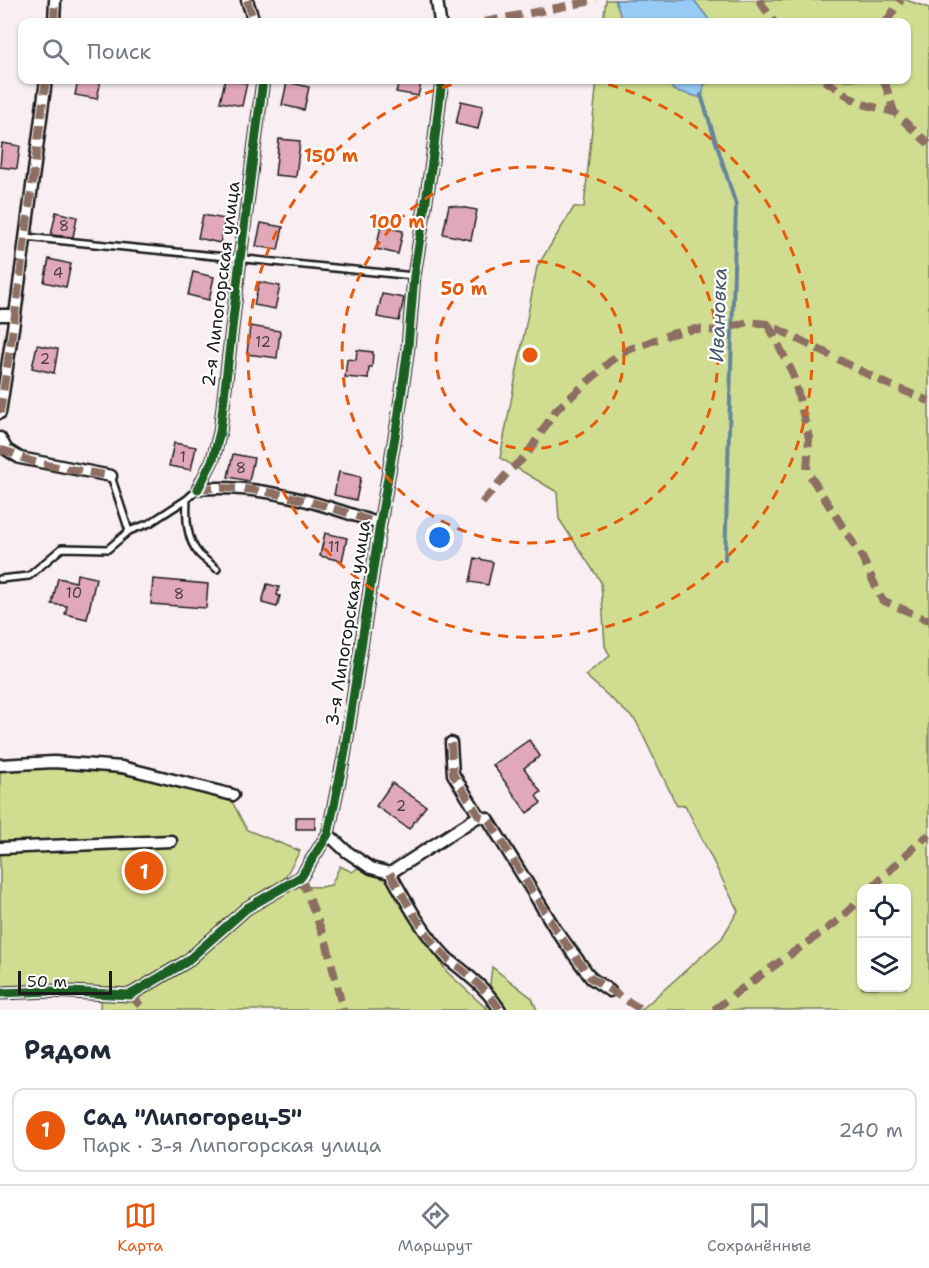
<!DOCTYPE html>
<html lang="ru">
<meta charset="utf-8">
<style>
body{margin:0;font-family:"Shantell Sans",sans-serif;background:#f6f6f7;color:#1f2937}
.controls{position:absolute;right:18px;bottom:18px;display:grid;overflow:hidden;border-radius:12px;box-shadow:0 2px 4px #0004}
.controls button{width:54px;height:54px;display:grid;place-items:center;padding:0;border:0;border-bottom:2px solid #e0e1e3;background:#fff;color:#1f2937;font:30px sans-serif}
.scale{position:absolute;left:18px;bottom:15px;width:94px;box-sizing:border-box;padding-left:6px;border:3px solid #1c1c1c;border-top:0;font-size:16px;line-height:21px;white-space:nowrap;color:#1c1c1c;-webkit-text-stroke:4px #fff;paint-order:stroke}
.you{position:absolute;left:440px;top:538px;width:21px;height:21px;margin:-15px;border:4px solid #fff;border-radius:50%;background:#1a73e8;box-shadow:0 0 0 9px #1a73e833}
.badge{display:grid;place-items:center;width:39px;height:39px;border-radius:50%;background:#ea580c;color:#fff;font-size:20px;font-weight:700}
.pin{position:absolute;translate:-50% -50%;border:3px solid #fff;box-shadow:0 2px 6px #0006}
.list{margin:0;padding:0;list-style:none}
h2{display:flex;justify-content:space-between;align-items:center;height:78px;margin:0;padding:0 24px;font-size:26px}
h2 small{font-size:20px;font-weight:400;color:#747a83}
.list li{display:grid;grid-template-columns:39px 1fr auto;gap:18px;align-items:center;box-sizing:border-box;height:84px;margin:0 12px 12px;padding:0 12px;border:2px solid #e0e1e3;border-radius:12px}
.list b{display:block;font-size:22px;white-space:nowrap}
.list p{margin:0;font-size:20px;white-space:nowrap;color:#747a83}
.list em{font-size:20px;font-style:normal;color:#747a83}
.icon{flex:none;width:33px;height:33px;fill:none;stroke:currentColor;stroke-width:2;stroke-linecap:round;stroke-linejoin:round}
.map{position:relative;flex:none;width:929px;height:1010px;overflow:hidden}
.search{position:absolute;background:#fff;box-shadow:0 2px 4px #0004;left:18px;right:18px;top:18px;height:66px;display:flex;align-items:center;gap:15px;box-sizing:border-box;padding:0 21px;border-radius:12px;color:#747a83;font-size:22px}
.sheet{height:174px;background:#fff}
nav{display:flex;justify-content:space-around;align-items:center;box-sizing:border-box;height:84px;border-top:2px solid #e0e1e3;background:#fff;font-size:16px;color:#747a83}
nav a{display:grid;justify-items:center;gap:3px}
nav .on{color:#ea580c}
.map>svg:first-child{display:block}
</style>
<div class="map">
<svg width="929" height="1010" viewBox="0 0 929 1010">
<rect width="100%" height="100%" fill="#f9eef1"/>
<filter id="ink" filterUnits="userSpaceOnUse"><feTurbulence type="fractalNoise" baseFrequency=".0167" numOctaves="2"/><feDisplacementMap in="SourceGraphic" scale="12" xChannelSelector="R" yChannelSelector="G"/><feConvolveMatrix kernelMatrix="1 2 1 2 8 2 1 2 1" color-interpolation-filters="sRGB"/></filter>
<g filter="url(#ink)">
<path fill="#d0dd90" stroke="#767c56" stroke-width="1.5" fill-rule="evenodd" d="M 606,0 L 906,0 L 929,8 L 929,1010 L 641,1010 L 722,938 L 738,911 L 685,805 L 677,806 L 636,721 L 585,675 L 610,656 L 605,646 L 601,582 L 559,519 L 557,492 L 500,458 L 537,267 L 574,207 L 584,207 L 597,80 L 906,80 L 906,22 L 603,22 ZM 862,888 L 906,888 L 906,988 L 862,988 Z
M 54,762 L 228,794 L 247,830 L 300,851 L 280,886 L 321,887 L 331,885 L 340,866 L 352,872 L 358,868 L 395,882 L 418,928 L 447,972 L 487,1009 L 492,967 L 532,998 L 537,1010 L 100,1010 L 101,990 L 0,993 L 0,763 Z"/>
<path fill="#97caf4" stroke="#66849e" stroke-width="1.5" d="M 615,0 L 694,0 L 711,22 L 623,22 Z
M 668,80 L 712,80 L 704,85 L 702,98 L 673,90 Z"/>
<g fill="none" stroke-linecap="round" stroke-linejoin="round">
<path stroke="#66849e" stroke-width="4" d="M 701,95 L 736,205 L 725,560"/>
</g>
<path fill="#e1a8ba" stroke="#1c1c1c" stroke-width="1.5" d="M 78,80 L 101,80 L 97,99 L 75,95 Z
M 225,80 L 247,83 L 242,106 L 220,102 Z
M 399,80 L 422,80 L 418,96 L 396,92 Z
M 287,82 L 309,87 L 304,110 L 282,105 Z
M 461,101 L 483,106 L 478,129 L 456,124 Z
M 279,139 L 300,141 L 296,177 L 275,175 Z
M 2,143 L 20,146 L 17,169 L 0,167 Z
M 449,205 L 477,210 L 471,240 L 443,234 Z
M 56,212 L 77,217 L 73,237 L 51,235 Z
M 203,215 L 225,219 L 220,243 L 198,238 Z
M 261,223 L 283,227 L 278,250 L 256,246 Z
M 381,226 L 403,231 L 398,254 L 376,249 Z
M 49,259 L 71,264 L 66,287 L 44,282 Z
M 193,272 L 214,277 L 209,300 L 188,295 Z
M 259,282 L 280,286 L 275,309 L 254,305 Z
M 382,294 L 404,298 L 399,321 L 377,317 Z
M 250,326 L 280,331 L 277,358 L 247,354 Z
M 37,345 L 58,349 L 54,373 L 32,368 Z
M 357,350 L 373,352 L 372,367 L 369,367 L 368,379 L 345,377 L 347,359 L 356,360 Z
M 174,443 L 196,447 L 191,470 L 169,466 Z
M 233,454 L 254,458 L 249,481 L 228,477 Z
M 339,472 L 361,477 L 356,500 L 334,495 Z
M 325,533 L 347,538 L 342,561 L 320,556 Z
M 475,558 L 493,562 L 488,585 L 470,582 Z
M 77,574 L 96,578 L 87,619 L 65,614 L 67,606 L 52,604 L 58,578 L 76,582 Z
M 153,579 L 208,584 L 206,608 L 151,604 Z
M 267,584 L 279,587 L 277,595 L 280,596 L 277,607 L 262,603 Z
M 529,740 L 540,756 L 524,768 L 541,792 L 536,796 L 541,803 L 527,813 L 493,765 Z
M 392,783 L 426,806 L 409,829 L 376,806 Z
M 296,817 L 315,817 L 315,829 L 296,829 Z"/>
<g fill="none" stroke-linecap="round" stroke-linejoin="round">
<defs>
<path id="lane" d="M 25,237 L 414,276
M 111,476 L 129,531
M 187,499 C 186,517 186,539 199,554 C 204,559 211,564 217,569
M 0,579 L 29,576 L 62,548 L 108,549 L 129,531 L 150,523 L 187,499 L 198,489"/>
<path id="street" d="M 247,0 L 254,22
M 437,0 L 440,22
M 54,22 L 55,0
M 0,315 L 15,315
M 0,413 L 15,315 L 46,80
M 0,438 L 7,450 L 20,458 L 111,476
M 198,489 L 213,459 L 220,432 L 240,259 L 263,80
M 198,489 C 260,483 322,504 380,524
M 451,743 L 453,774 L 479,816 L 488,819 L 556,930 L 591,978 L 610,991
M 0,765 L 54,762 L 122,767 L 233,795
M 328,834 L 346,851 L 371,868 L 390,873 L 479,816
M 0,848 L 171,841
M 390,873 C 407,903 423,933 447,958 C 454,964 462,969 469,976 C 480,985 492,997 500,1010
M 0,993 L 51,991 L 130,995 L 186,962 L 247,908 L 301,877 L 328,834 L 344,757 L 380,524 L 398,419 L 408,347 L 414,276 L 432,162 L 442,80"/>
</defs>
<use href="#lane" stroke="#1c1c1c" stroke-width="10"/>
<use href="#street" stroke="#1c1c1c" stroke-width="15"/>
<use href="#lane" stroke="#fff" stroke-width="5"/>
<use href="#street" stroke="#fff" stroke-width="10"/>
<path stroke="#8d6e63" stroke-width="8" stroke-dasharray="15 8" stroke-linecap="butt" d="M 247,0 L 254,22
M 759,0 L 774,22
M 54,22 L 55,0
M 484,22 L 597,0
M 886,22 L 901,0
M 824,80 L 859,103 L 894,112
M 884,80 L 894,112 L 929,144
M 768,324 L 793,374 L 809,438 L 807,471 L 862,557 L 882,600 L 925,619 L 929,619
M 0,413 L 15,315 L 46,80
M 0,450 C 11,451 20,458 31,461 C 57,468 84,471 111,476
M 198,489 C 260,483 322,504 380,524
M 482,503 L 509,471 L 526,456 L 556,410 L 620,353 L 671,334 L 695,329 L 718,331 L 748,322 L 768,324 L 885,383 L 929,401
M 451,743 L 453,774 L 479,816 L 488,819 L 556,930 L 591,978 L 642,1010
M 390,873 C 407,903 423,933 447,958 C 454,964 462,969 469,976 C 480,985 492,997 500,1010
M 301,877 L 327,945 L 343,1010
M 871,888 L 922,840 L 929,835
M 130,995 L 145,1010
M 714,1010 L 740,990 L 835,923 L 862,898"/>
<defs>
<path id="cycleway" d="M 198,489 L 213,459 L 220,432 L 240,259 L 263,80
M 0,993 L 51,991 L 130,995 L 186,962 L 247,908 L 301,877 L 328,834 L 344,757 L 380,524 L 398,419 L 408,347 L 414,276 L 432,162 L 442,80"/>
</defs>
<use href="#cycleway" stroke="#fff" stroke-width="13"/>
<use href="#cycleway" stroke="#1b5e20" stroke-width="9"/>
</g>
</g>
<g fill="none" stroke="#e8590c" stroke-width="3" stroke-dasharray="10 8">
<circle cx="530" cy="355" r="94"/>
<circle cx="530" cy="355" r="188"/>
<path d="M591 80A282 282 0 1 1 469 80"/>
</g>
<g text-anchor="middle" stroke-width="4.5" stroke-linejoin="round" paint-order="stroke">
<g font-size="15" fill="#4d3f44">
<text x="64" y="231">8</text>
<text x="58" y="278">4</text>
<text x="263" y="347">12</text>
<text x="45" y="364">2</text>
<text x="183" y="462">1</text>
<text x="241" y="473">8</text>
<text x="334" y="552">11</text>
<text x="74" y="598">10</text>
<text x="179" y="599">8</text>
<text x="401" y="811">2</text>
</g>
<g font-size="18" fill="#1c1c1c" stroke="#fff">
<text transform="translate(221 284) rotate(-83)" y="6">2-я Липогорская улица</text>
<text transform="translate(348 623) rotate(-81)" y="6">3-я Липогорская улица</text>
</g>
<g font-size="20" font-style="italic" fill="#475968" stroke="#fff">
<text transform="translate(718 315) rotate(-88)" y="7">Ивановка</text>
</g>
</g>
<circle cx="530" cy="355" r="9" fill="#e8590c" stroke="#fff" stroke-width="3"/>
<g font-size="18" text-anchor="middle" font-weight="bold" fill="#e8590c" stroke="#fff" stroke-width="4.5" stroke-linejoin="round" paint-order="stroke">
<text x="331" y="162">150 m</text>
<text x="397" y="228">100 m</text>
<text x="464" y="295">50 m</text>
</g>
</svg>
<div class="controls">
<button><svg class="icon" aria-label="locate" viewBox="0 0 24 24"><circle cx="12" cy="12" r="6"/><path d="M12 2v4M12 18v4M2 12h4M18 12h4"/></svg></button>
<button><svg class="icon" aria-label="layers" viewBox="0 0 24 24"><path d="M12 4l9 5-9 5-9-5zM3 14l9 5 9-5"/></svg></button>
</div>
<div class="scale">50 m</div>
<div class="you"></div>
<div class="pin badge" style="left:144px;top:871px">1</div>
<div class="search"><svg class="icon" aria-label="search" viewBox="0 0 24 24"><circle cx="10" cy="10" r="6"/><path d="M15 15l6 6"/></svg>Поиск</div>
</div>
<section class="sheet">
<h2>Рядом<small></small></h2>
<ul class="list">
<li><span class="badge">1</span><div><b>Сад &quot;Липогорец-5&quot;</b><p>Парк · 3-я Липогорская улица</p></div><em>240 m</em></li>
</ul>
</section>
<nav>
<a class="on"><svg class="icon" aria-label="map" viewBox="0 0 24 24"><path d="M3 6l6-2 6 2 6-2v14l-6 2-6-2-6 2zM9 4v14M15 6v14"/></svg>Карта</a>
<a><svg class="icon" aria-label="directions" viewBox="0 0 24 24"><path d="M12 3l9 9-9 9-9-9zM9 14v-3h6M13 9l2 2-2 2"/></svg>Маршрут</a>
<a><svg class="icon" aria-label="saved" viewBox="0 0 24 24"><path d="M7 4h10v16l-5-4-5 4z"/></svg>Сохранённые</a>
</nav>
